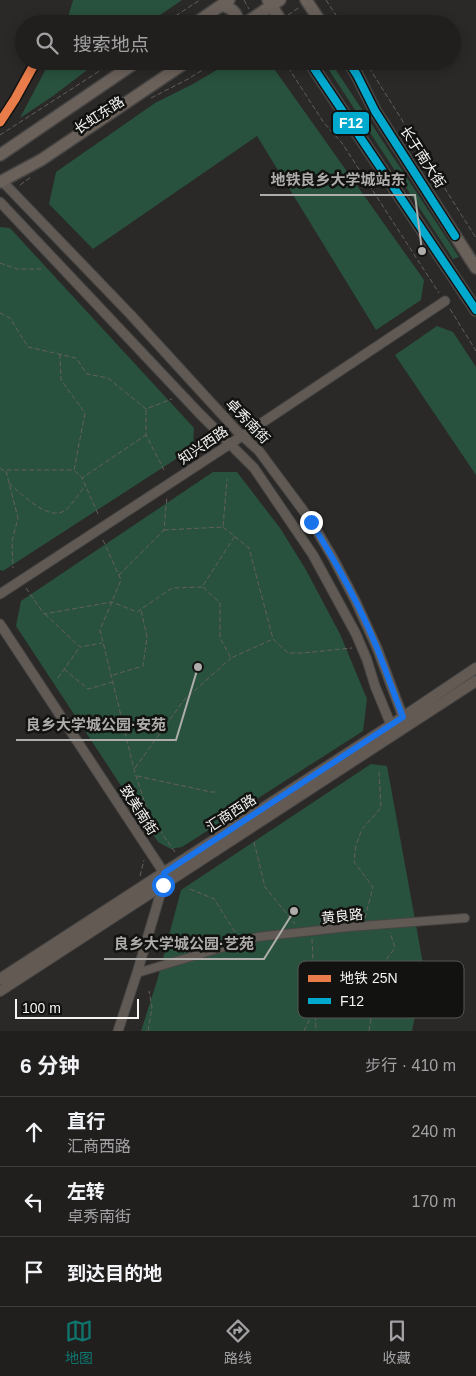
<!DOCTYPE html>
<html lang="zh">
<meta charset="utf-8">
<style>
body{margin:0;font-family:Helvetica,"Noto Sans SC",sans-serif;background:#282726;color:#f1f3f6}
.scale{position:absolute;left:15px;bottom:12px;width:124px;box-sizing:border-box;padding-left:5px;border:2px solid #f5f4f2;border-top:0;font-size:14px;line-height:18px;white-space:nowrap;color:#f5f4f2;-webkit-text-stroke:4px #121210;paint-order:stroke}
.stop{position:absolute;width:15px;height:15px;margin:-11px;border:4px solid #1a73e8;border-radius:50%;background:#fff}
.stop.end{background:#1a73e8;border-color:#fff;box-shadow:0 1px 5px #0008}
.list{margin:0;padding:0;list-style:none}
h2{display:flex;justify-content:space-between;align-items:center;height:65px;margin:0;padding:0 20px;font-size:21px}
h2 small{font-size:16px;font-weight:400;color:#a2a2a4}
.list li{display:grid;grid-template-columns:32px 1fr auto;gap:15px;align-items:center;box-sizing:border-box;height:70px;padding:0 20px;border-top:1px solid #3d3d3b}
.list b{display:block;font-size:19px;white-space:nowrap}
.list p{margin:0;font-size:16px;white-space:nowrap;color:#a2a2a4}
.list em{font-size:16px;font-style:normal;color:#a2a2a4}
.icon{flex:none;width:28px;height:28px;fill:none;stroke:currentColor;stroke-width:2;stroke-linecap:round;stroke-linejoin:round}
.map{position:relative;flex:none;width:476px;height:1031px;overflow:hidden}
.search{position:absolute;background:#201f1d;box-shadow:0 2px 12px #0003;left:15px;right:15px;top:15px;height:55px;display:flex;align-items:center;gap:12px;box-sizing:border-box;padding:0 18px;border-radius:28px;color:#a2a2a4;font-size:19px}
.sheet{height:275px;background:#201f1d}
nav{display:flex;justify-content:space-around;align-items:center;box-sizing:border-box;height:70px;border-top:1px solid #3d3d3b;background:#201f1d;font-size:14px;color:#a2a2a4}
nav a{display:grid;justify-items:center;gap:2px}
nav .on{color:#0f766e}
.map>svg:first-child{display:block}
</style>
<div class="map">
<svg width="476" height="1031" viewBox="0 0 476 1031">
<rect width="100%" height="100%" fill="#2a2927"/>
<path fill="#28523e" d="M 73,0 L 182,0 L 147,24 L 66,24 Z
M 50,61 L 99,61 L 53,96 L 20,118 Z
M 232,61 L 265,61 L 270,63 L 424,280 L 421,300 L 376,330 L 257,136 L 93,249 L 49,204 L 56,172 L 155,103 L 193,84 Z
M 323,61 L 330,61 L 459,257 L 453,259 Z
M 0,227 L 10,228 L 194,428 L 193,448 L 3,571 L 0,570 Z
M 437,326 L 453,332 L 476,367 L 476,475 L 395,355 Z
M 213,472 L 237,472 L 280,528 L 306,570 L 340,634 L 367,699 L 363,731 L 182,847 L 171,849 L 158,842 L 16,626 L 21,601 Z
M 371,764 L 387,766 L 424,969 L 412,1031 L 141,1031 L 157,981 L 181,890 Z"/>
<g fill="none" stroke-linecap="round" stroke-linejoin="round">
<defs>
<path id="minor" d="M 137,973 L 257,937 L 349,927 L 465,918"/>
<path id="tertiary" d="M 2,181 L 130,314 L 238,432 L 259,451 L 311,521 L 333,558 L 355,600 L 377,648 L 403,717 L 404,723
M 0,202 L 199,413 L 254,468 L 313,555 L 356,634 L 367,660 L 375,686 L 391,725 L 393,731
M 0,594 L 230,444 L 445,301
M 0,624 L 164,873 L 163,885 L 137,973 L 118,1031"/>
<path id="secondary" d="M 0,979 L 391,725 L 476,668
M 0,991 L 476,681"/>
<path id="primary" d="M 268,0 L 283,24
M 306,0 L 322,24
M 222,5 C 231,8 239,13 237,24
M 194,24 L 229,0
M 244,24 L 280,0
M 309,61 L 476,310
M 348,61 L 357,75 L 375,111 L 476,268
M 0,155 L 138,61
M 0,182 L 41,160 L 188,61"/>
</defs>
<use href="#minor" stroke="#464544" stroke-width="10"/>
<use href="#tertiary" stroke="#464544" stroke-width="11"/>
<use href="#secondary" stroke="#464544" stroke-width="12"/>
<use href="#primary" stroke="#464544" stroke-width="14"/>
<path stroke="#645f5c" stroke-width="1" stroke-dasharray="5 2.5" stroke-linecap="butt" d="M 244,0 L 249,9
M 326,0 L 342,24
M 288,15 L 300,7
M 163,24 L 200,0
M 284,61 L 324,123 L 342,143 L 439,293
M 365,61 L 476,238
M 151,98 L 188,79 L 217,61
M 0,135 L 115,61
M 20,185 L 31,177
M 0,263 L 17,269 L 42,269
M 450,309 L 476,351
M 0,313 L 10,318 L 28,347 L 76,358 L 87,374 L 108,378 L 146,409 L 172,399
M 146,410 L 146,435 L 164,470
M 0,468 L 2,470 L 74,470 L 85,413 L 61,380 L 60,355
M 6,471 L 18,518 L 12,541 L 13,568
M 75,471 L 82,478
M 9,483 C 20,493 46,519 62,512 C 69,510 80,492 85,486
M 98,514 L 82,478 L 146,435
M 223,527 L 249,548 L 273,639 L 288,653 L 303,653 L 352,648
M 164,530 L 223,527 L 227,479
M 103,540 L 121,580 L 100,630 L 135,773 L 149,815 L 175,852
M 119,575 L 164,530 L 167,496
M 203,587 L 220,603 L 220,638 L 231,658 L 273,639
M 26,588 L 44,614 L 112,602 L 137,612 L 172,588 L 202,587 L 235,536
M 45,614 L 80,647 L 102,643
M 64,669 L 88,689 L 113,682
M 113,675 L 143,666 L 147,637 L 141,610
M 58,678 L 79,648
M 135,768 L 184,700 L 231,658
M 137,776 L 211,792 L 216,792
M 254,842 L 265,887 L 295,924
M 140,876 L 144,860
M 190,889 L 214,899 L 237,935
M 365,918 L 373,887 L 354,862 L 356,845 L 362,829 L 381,808 L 379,772
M 315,1008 L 316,1031
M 148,1031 L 152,1007 L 149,991
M 304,1031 L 315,1008 L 312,939
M 369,1031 L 379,969 L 395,948 L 390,932"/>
<use href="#minor" stroke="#615a54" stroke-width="8"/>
<use href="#tertiary" stroke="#615a54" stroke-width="9"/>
<use href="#secondary" stroke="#635a54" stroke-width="10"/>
<use href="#primary" stroke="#6b615b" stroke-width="11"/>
<defs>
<path id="bus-1" d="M 309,61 L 476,310
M 348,61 L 357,75 L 375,111 L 455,236"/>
</defs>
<use href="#bus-1" stroke="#121210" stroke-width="11"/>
<use href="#bus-1" stroke="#00a9ce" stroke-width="8"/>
<defs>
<path id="metro-1" d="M 0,122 L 15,99 L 36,61"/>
</defs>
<use href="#metro-1" stroke="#121210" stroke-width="12"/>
<use href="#metro-1" stroke="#e87c4a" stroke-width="9"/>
</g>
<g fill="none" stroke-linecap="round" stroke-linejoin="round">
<path stroke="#1a73e8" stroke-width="6" d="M 163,885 L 164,873 L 403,717 C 394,694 386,671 377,648 C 359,604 336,562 311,522"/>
</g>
<g text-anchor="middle" stroke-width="5" stroke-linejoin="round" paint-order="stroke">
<g font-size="14" fill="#f5f4f2" stroke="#121210">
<text transform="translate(99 115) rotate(-33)" y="5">长虹东路</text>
<text transform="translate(423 157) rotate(57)" y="5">长于南大街</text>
<text transform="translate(248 421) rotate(46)" y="5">卓秀南街</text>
<text transform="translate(203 445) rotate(-34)" y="5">知兴西路</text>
<text transform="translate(139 810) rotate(57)" y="5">致美南街</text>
<text transform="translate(231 813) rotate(-33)" y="5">汇商西路</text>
<text transform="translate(342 916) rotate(-6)" y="5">黄良路</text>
</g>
</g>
<rect x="298" y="961" width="166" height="57" rx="8" fill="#121210" stroke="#565654" stroke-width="1"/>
<rect x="308" y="975" width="23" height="7" fill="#e87c4a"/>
<rect x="308" y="998" width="23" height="6" fill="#00a9ce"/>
<g font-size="14" fill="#f5f4f2">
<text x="340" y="983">地铁 25N</text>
<text x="340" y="1006">F12</text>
</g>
<path fill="none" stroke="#aeadab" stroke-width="2" d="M422 251L415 195H260M198 667L176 740H16M294 911L264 959H104"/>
<g fill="#aeadab" stroke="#121210" stroke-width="2">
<circle cx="422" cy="251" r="5"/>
<circle cx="198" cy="667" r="5"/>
<circle cx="294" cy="911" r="5"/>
</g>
<g font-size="15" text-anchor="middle" font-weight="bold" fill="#aeadab" stroke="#121210" stroke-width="5" stroke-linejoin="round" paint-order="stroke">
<text x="338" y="185">地铁良乡大学城站东</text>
<text x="96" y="730">良乡大学城公园·安苑</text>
<text x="184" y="949">良乡大学城公园·艺苑</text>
</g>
<rect stroke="#121210" stroke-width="2" x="332" y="111" width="38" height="24" rx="5" fill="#00a9ce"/>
<g font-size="14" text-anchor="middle" font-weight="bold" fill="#fff">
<text x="351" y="128">F12</text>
</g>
</svg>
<div class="scale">100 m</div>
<div class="stop" style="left:163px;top:885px"></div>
<div class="stop end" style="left:311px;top:522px"></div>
<div class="search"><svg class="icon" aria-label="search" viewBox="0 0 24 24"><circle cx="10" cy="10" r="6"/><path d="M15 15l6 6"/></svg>搜索地点</div>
</div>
<section class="sheet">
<h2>6 分钟<small>步行 · 410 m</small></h2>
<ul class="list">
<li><svg class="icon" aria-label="ahead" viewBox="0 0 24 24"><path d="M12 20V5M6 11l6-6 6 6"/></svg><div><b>直行</b><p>汇商西路</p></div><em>240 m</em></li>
<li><svg class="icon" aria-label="left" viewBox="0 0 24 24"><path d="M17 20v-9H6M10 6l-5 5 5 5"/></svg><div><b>左转</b><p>卓秀南街</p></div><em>170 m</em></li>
<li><svg class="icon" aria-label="arrive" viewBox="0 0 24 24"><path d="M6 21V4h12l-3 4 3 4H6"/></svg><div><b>到达目的地</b></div></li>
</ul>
</section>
<nav>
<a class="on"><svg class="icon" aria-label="map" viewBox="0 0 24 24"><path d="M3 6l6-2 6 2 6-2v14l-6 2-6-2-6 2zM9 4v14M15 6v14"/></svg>地图</a>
<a><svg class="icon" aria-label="directions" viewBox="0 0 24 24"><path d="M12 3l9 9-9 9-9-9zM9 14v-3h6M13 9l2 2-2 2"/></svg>路线</a>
<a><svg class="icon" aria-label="saved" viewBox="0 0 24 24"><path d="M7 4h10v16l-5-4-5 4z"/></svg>收藏</a>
</nav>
